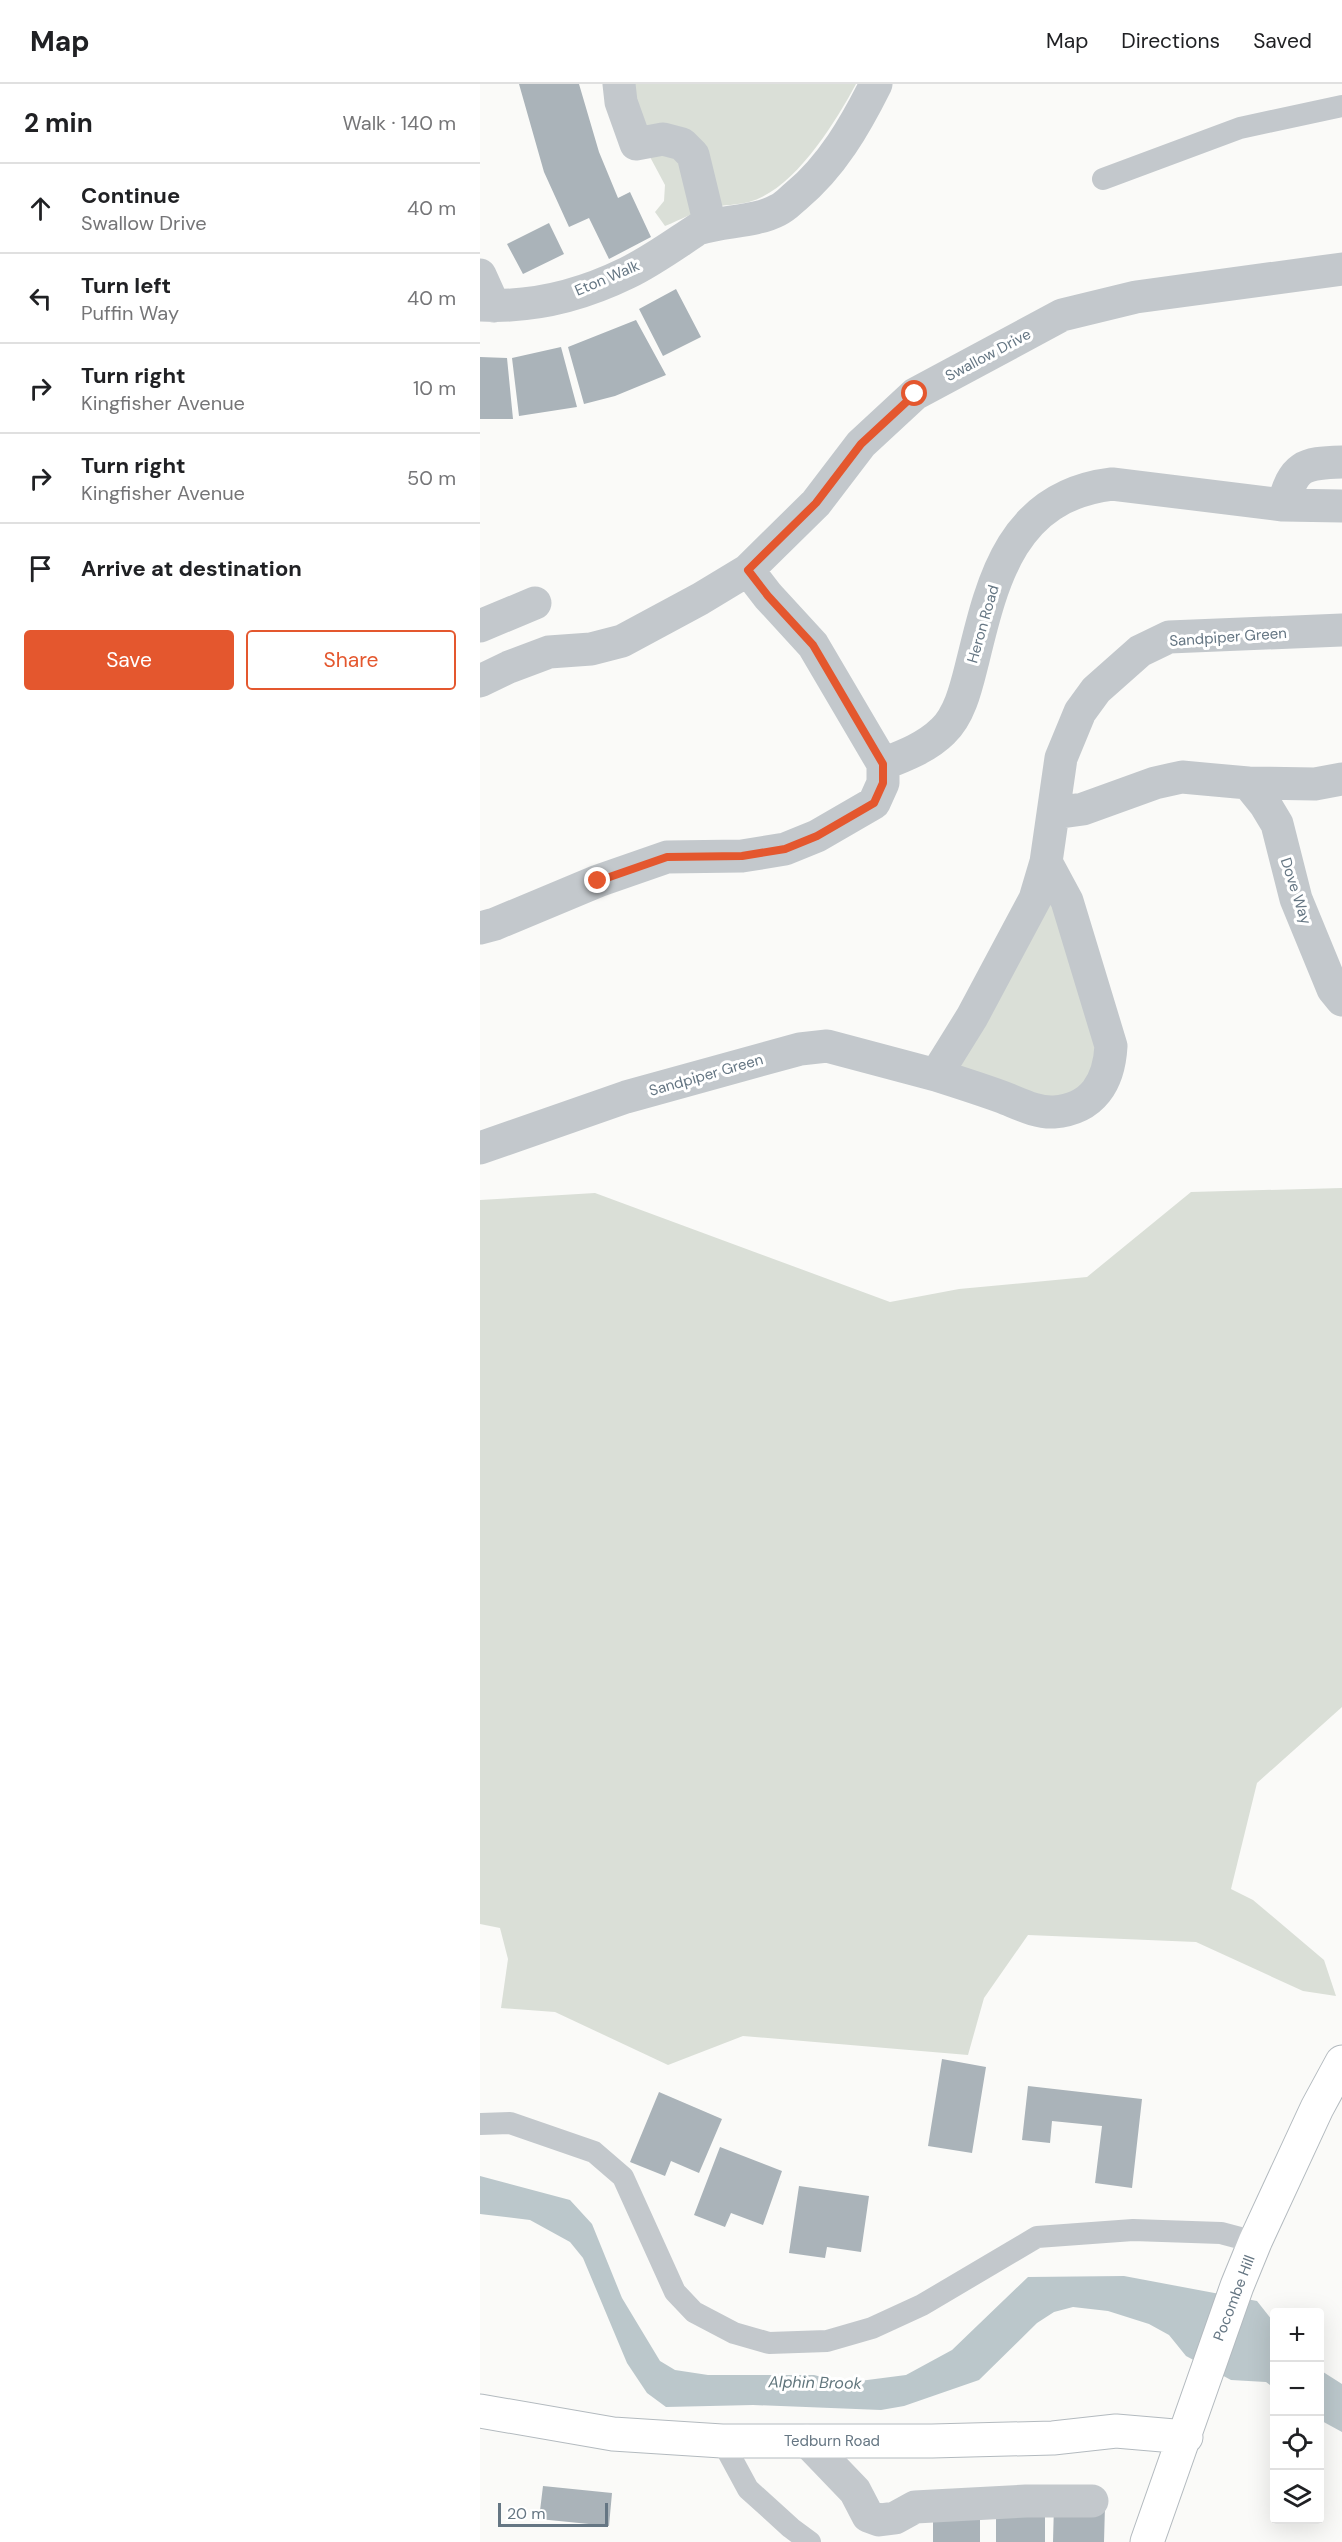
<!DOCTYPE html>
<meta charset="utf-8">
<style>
body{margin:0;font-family:"DM Sans",sans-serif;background:#f6f6f6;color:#202124}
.controls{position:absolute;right:18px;bottom:18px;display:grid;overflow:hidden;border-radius:6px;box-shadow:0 6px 24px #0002}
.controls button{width:54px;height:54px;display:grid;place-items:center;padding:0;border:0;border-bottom:2px solid #e0e0e0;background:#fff;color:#202124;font:30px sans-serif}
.scale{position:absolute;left:18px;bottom:15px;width:110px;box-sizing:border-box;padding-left:6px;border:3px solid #657683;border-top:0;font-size:16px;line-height:21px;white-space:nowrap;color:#657683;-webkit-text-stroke:4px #fff;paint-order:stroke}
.stop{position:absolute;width:18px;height:18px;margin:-14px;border:4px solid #e4572e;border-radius:50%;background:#fff}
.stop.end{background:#e4572e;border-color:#fff;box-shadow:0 2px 6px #0008}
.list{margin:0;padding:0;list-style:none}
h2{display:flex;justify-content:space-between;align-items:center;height:78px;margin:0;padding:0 24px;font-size:26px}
h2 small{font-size:20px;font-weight:400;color:#757577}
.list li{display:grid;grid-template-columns:39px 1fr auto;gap:18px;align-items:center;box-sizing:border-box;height:90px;padding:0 24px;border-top:2px solid #e0e0e0}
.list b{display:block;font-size:22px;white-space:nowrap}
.list p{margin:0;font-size:20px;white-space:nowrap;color:#757577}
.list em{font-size:20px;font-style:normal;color:#757577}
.actions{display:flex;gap:12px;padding:18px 24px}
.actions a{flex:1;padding:14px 0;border:2px solid #e4572e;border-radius:6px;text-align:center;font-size:21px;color:#e4572e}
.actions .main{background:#e4572e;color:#fff}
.icon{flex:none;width:33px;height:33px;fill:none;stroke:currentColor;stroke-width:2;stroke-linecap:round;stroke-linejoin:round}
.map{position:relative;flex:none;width:862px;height:2458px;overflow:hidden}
header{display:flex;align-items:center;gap:36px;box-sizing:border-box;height:84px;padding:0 30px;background:#fff;border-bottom:2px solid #e0e0e0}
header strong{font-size:28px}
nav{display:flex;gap:33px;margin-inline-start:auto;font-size:21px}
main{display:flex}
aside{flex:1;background:#fff}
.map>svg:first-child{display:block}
</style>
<header>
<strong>Map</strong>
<nav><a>Map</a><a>Directions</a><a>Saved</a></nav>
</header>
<main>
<aside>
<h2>2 min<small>Walk · 140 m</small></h2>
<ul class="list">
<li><svg class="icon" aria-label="ahead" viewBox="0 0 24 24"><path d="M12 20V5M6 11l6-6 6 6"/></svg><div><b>Continue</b><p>Swallow Drive</p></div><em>40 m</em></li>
<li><svg class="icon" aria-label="left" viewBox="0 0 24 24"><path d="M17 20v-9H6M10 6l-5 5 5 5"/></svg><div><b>Turn left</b><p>Puffin Way</p></div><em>40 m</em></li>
<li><svg class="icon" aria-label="right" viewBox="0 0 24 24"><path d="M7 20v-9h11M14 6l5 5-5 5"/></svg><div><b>Turn right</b><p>Kingfisher Avenue</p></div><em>10 m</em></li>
<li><svg class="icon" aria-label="right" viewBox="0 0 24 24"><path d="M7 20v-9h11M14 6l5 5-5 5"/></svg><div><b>Turn right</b><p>Kingfisher Avenue</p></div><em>50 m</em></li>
<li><svg class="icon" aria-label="arrive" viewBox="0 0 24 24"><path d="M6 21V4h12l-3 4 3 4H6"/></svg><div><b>Arrive at destination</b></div></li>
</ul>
<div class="actions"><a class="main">Save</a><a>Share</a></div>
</aside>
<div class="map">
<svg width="862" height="2458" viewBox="0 0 862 2458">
<rect width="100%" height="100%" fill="#fafaf8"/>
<path fill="#dadfd7" d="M 131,0 L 376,0 C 355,39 314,106 269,118 C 257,121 244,121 232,123 C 216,127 200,136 185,142 L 175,128 L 184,117 L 185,101 Z
M 572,817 L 617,950 L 616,981 L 607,997 L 585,1013 L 572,1016 L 481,990 L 477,976 Z
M 862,1104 L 862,1623 L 777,1699 L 751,1805 L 773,1816 L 844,1876 L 856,1912 L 823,1907 L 716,1858 L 548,1851 L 504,1914 L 488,1971 L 263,1952 L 188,1981 L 75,1928 L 21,1924 L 28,1875 L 20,1844 L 0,1840 L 0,1116 L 115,1109 L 410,1218 L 479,1205 L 607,1193 L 711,1108 Z"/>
<path fill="#bbc7cb" d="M 0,2092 L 90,2116 L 112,2140 L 142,2214 L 180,2277 L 195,2286 L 228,2291 L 334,2291 L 364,2299 L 426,2291 L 472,2266 L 548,2193 L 644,2192 L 777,2217 L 792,2236 L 794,2247 L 794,2304 L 786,2298 L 751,2296 L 706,2272 L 689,2251 L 669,2240 L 628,2227 L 593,2223 L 574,2228 L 557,2239 L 499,2296 L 424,2322 L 401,2326 L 273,2321 L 186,2323 L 167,2309 L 147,2279 L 103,2174 L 90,2158 L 50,2136 L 0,2130 Z
M 840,2286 L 862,2300 L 862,2348 L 840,2336 Z"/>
<path fill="#aab3b9" d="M 39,0 L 99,0 L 119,68 L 138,114 L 150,108 L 171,153 L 129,175 L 109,134 L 89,143 L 64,88 Z
M 69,139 L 84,170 L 43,190 L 27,160 Z
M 196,205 L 221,253 L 183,272 L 159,225 Z
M 156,236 L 186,291 L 135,312 L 104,320 L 88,263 Z
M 81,263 L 97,323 L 39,332 L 32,274 Z
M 0,273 L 27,274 L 33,335 L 0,335 Z
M 462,1975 L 506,1983 L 492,2069 L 448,2062 Z
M 548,2002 L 662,2015 L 652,2104 L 615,2099 L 622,2042 L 572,2037 L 570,2059 L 542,2056 Z
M 179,2008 L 242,2035 L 219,2089 L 191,2077 L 185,2092 L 150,2078 Z
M 240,2063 L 302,2087 L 283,2141 L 251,2129 L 245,2143 L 214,2131 Z
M 319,2102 L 389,2112 L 381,2168 L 347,2163 L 345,2174 L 309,2169 Z
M 63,2402 L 132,2409 L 129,2442 L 59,2435 Z
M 574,2420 L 625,2422 L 624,2458 L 573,2458 Z
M 516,2424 L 565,2425 L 565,2458 L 516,2458 Z
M 453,2425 L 500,2425 L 500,2458 L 453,2458 Z"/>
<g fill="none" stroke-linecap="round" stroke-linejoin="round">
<defs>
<path id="secondary" d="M 0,2327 L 133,2350 L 242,2357 L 452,2357 L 573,2354 L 636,2347 L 706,2353
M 667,2458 L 757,2202 L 775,2158 L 837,2024 L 862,1978"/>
</defs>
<use href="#secondary" stroke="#b3babf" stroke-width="35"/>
<path stroke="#c3c8cc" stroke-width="22" d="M 623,95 L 760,44 L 862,22
M 0,2040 L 30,2039 L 114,2068 L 143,2093 L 195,2208 L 214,2228 L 254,2249 L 289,2259 L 347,2257 L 392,2244 L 442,2221 L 557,2153 L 653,2146 L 741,2149 L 775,2158
M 242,2357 L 268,2405 L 311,2444 L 330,2458"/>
<path stroke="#c3c8cc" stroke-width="33" d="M 139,0 L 141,18 L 156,60 L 183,55 L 202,60 L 213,71 L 230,141
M 0,191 L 14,222
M 0,221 C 51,224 102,211 147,189 C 172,177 195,160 218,145 C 244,136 273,139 298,126 C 305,123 311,116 316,112 C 352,82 375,42 396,0
M 803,421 C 814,382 822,379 862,378
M 268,486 L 288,512 L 333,561 L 403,680
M 0,542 L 55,519
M 0,597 L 29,583 L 69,568 L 111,565 L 142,557 L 220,515 L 268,486 L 336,419 L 381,360 L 435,310 L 582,231 L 656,213 L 862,185
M 403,680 C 424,672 447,663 463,647 C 481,630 487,599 493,576 C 513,493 533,412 632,400 L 803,421 L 862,422
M 768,699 L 785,720 L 797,740 L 816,815 L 853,905 L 862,916
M 574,729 L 603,725 L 675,699 L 702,693 L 768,699 L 835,700 L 862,695
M 0,844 L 15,840 L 118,797 L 187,773 L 262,772 L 305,765 L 337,752 L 394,719 L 403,699 L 403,680
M 456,991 C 478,998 500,1005 522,1013 C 538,1019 556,1029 574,1028 C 613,1025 629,998 631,962 L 587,817 L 566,778
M 0,1064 L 146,1013 L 320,965 L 347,962 L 456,991 L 492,933 L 555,815 L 566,778 L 581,674 L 600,628 L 616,606 L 660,567 L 689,553 L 862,546
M 327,2357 L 375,2407 L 388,2432 L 399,2436 L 415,2434 L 435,2423 L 546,2417 L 612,2417"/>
<use href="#secondary" stroke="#fff" stroke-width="33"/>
</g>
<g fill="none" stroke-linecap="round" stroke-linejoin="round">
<path stroke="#e4572e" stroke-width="8" d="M 118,797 L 187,773 L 262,772 L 305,765 L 337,752 L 394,719 L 403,699 L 403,680 L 333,561 L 288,512 L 268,486 L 336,419 L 381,360 L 435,310"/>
</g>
<g text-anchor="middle" stroke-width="6" stroke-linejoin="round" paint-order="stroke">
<g font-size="15" fill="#657683" stroke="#fff">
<text transform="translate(127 194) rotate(-23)" y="5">Eton Walk</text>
<text transform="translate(508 271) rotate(-28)" y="5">Swallow Drive</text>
<text transform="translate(503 540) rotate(-74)" y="5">Heron Road</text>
<text transform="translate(748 553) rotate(-4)" y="5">Sandpiper Green</text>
<text transform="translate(816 807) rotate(72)" y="5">Dove Way</text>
<text transform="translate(226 991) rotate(-16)" y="5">Sandpiper Green</text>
<text transform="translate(754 2214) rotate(-69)" y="5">Pocombe Hill</text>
<text x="352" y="2362">Tedburn Road</text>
</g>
<g font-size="16" font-style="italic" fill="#60757c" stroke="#fff">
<text transform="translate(335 2298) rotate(1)" y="6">Alphin Brook</text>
</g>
</g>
</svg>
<div class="controls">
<button>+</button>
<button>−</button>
<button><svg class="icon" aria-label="locate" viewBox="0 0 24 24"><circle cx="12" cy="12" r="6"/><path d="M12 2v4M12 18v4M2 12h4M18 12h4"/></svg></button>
<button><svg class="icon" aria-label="layers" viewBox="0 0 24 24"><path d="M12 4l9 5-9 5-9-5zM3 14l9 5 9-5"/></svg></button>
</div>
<div class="scale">20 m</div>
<div class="stop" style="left:435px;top:310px"></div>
<div class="stop end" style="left:118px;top:797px"></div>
</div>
</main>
